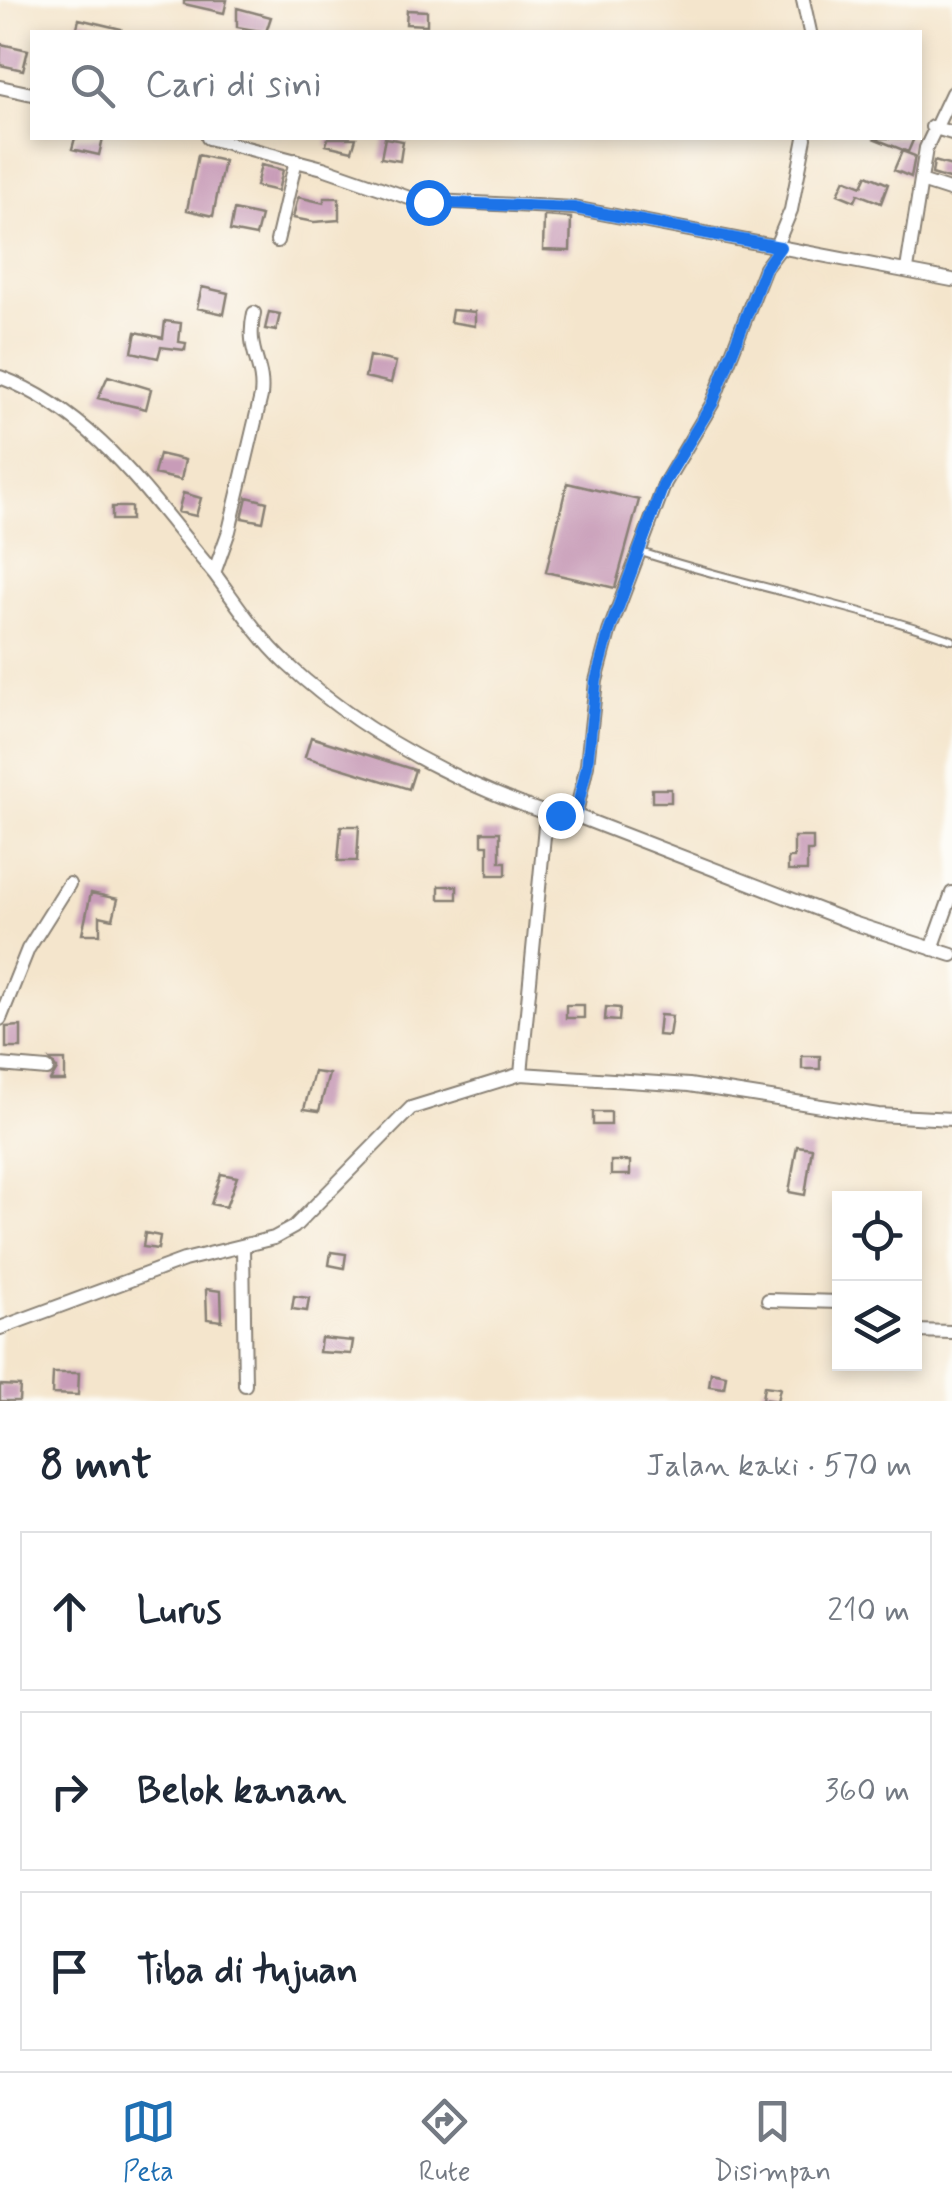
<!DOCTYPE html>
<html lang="id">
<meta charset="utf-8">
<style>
body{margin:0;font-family:Mynerve,sans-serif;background:#f2f2f3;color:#1f2937}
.controls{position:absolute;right:30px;bottom:30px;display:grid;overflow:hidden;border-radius:0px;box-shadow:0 5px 15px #0003}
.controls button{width:90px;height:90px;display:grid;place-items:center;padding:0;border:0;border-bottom:2px solid #e0e1e3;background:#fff;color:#1f2937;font:50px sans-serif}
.stop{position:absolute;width:30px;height:30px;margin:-22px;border:8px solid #1a73e8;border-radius:50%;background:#fff}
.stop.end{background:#1a73e8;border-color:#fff;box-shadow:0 2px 10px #0008}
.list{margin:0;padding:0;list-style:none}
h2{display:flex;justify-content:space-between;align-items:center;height:130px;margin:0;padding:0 40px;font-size:42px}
h2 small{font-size:32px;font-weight:400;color:#747a83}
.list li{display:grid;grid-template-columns:65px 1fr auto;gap:30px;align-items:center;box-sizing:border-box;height:160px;margin:0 20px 20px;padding:0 20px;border:2px solid #e0e1e3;border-radius:0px}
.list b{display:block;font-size:38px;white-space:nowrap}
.list em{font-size:32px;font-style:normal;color:#747a83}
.icon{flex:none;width:55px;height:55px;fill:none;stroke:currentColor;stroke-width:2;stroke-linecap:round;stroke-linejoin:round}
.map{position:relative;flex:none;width:952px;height:1401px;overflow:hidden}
.search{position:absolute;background:#fff;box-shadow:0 5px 15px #0003;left:30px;right:30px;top:30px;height:110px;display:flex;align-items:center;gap:25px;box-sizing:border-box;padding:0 35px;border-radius:0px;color:#747a83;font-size:38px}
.sheet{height:670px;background:#fff}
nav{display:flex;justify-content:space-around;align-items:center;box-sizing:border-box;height:140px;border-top:2px solid #e0e1e3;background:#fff;font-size:28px;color:#747a83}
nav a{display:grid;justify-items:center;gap:5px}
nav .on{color:#1f6fb2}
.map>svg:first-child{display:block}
</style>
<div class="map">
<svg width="952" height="1401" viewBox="0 0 952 1401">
<rect width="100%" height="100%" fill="#fdfcf7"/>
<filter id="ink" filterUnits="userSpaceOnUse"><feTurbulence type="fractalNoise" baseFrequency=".01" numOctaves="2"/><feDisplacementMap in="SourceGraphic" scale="20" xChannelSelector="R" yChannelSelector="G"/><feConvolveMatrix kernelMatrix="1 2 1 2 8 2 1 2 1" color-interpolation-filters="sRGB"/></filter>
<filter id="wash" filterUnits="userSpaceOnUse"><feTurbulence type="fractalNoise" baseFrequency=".0048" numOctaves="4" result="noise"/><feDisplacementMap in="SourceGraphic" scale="40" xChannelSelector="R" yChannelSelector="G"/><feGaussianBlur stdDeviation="2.25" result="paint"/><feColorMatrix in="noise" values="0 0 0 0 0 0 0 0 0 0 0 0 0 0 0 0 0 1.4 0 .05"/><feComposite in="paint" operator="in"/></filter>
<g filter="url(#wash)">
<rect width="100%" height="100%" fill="#f4e5cc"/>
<g id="blocks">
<path fill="#c89cb8" d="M 184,0 L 227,0 L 224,13 L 184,4 Z
M 237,8 L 271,17 L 266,32 L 237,27 Z
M 407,10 L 427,11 L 427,25 L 406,24 Z
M 79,19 L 121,29 L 120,32 L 76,32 Z
M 1,44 L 28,50 L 23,70 L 0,65 Z
M 75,138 L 103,138 L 99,155 L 72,149 Z
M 328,138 L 356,138 L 352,151 L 326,145 Z
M 385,138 L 403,141 L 400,161 L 381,158 Z
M 873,138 L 914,138 L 908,152 Z
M 902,151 L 915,156 L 911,177 L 894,170 Z
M 198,155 L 224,161 L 213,216 L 187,210 Z
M 934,161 L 952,166 L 952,180 L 932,174 Z
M 261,165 L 283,170 L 278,191 L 256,186 Z
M 867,175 L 888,184 L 881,203 L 858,194 L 855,201 L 838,194 L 845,179 L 862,186 Z
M 298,197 L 324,203 L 324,198 L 339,198 L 339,220 L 314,222 L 293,218 Z
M 234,210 L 261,216 L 256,236 L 230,231 Z
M 544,216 L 571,218 L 570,251 L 543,250 Z
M 202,287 L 228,293 L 224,314 L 197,308 Z
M 452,310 L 475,312 L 475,326 L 450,322 Z
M 269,312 L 280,314 L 276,331 L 265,329 Z
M 165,321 L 181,323 L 179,342 L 186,343 L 185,350 L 161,347 L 158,358 L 132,352 L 136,332 L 163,338 Z
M 369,356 L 396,362 L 391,383 L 365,377 Z
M 108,376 L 151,389 L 146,409 L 98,398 Z
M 159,454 L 185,460 L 181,480 L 154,474 Z
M 567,483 L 639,500 L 615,588 L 546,572 Z
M 183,493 L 201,498 L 196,516 L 178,512 Z
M 247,497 L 267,502 L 263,522 L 242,518 Z
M 112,507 L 131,507 L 131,520 L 112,520 Z
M 311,737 L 415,770 L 409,789 L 305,757 Z
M 652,789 L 671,789 L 671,802 L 652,802 Z
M 341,826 L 359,826 L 357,861 L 338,861 Z
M 482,832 L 500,832 L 500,862 L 506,862 L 506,875 L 488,875 L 488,845 L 482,845 Z
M 794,837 L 813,837 L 813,851 L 807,851 L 807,871 L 788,871 L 788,858 L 794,858 Z
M 439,886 L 457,886 L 457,899 L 439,899 Z
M 91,893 L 118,899 L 113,919 L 100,916 L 100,934 L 82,934 Z
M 566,1005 L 584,1005 L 584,1018 L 566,1018 Z
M 606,1007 L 620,1008 L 619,1021 L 605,1020 Z
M 660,1015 L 672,1016 L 669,1036 L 658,1035 Z
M 21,1026 L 21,1048 L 6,1048 L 6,1027 Z
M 802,1056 L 820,1056 L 820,1069 L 802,1069 Z
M 50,1060 L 65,1060 L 65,1081 L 50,1081 L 57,1069 Z
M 314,1072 L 329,1074 L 319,1111 L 304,1109 Z
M 593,1112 L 611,1112 L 611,1125 L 593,1125 Z
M 797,1146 L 812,1148 L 805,1195 L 789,1192 Z
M 611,1161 L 630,1161 L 630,1175 L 611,1175 Z
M 221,1174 L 237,1177 L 226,1207 L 211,1204 Z
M 145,1233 L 160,1236 L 158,1249 L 143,1247 Z
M 331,1252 L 346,1254 L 344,1268 L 329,1265 Z
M 206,1289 L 221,1291 L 222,1321 L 207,1319 Z
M 294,1296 L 309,1298 L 307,1311 L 292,1309 Z
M 321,1338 L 353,1341 L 351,1354 L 319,1352 Z
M 711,1372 L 726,1375 L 724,1388 L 709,1386 Z
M 53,1373 L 79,1373 L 78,1395 L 52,1394 Z
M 0,1385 L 20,1386 L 19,1401 L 0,1401 Z
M 764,1386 L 780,1388 L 777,1401 L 762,1399 Z"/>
</g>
</g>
<g filter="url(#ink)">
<use href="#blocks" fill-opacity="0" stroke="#888074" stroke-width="2.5"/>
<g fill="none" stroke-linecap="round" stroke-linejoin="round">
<defs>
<path id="lane" d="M 641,552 C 744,586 850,604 952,640"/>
<path id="street" d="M 803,0 L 810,32
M 0,87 L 32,94
M 932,127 L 952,133
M 208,138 L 323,168 L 415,200 L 574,208 L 952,280
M 921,181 L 952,191
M 277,241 L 296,160
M 776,246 L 791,210 L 805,138
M 907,269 L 926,148 L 952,93
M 254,313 C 245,352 265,364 261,396 L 229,531 L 214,573 C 237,604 258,637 286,663 C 361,733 455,782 551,815
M 0,377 C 97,414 150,498 214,573
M 574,815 L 853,923 L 952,955
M 932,949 L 952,893
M 0,1019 L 28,949 L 69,884
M 0,1065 L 47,1069
M 521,1074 L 689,1085 L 878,1115 L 952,1119
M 243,1247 L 245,1385
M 768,1300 L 840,1302
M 0,1328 L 184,1260 L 274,1238 L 294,1227 L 411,1108 L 521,1074 L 545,826 L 551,815 L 576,813 L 587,765 L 596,681 L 609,632 L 665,483 L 712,404 L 765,268 L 781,247
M 914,1331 L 952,1332"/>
</defs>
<use href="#lane" stroke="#888074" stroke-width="10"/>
<use href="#street" stroke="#888074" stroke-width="16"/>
<use href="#lane" stroke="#fff" stroke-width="6"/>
<use href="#street" stroke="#fff" stroke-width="12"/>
</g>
</g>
<g fill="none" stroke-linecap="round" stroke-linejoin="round" filter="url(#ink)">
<path stroke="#1a73e8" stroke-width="12" d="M 428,202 L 574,208 L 780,247 L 765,268 L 712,404 L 664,483 L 609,632 L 596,681 L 587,766 L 576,813 L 560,815"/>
</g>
</svg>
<div class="controls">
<button><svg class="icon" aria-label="locate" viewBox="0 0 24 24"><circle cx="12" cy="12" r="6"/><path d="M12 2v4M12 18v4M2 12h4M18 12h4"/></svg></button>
<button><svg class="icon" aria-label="layers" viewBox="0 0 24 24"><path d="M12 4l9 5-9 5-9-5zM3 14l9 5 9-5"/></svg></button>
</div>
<div class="stop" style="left:428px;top:202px"></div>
<div class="stop end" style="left:560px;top:815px"></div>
<div class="search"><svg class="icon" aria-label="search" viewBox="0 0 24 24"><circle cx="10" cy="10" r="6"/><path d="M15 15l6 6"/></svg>Cari di sini</div>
</div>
<section class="sheet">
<h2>8 mnt<small>Jalan kaki · 570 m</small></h2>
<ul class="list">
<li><svg class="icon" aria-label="ahead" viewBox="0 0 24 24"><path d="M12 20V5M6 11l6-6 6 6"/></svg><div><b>Lurus</b></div><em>210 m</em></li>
<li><svg class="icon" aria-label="right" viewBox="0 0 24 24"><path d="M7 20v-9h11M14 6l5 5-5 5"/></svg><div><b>Belok kanan</b></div><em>360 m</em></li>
<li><svg class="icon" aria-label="arrive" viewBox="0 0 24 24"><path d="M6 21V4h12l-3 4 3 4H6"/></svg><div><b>Tiba di tujuan</b></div></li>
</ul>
</section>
<nav>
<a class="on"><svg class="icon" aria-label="map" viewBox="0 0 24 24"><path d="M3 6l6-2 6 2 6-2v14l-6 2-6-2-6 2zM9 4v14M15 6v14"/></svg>Peta</a>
<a><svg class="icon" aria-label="directions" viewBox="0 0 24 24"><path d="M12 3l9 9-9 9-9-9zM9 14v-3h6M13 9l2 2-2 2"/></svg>Rute</a>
<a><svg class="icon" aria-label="saved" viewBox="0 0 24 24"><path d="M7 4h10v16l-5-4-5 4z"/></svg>Disimpan</a>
</nav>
